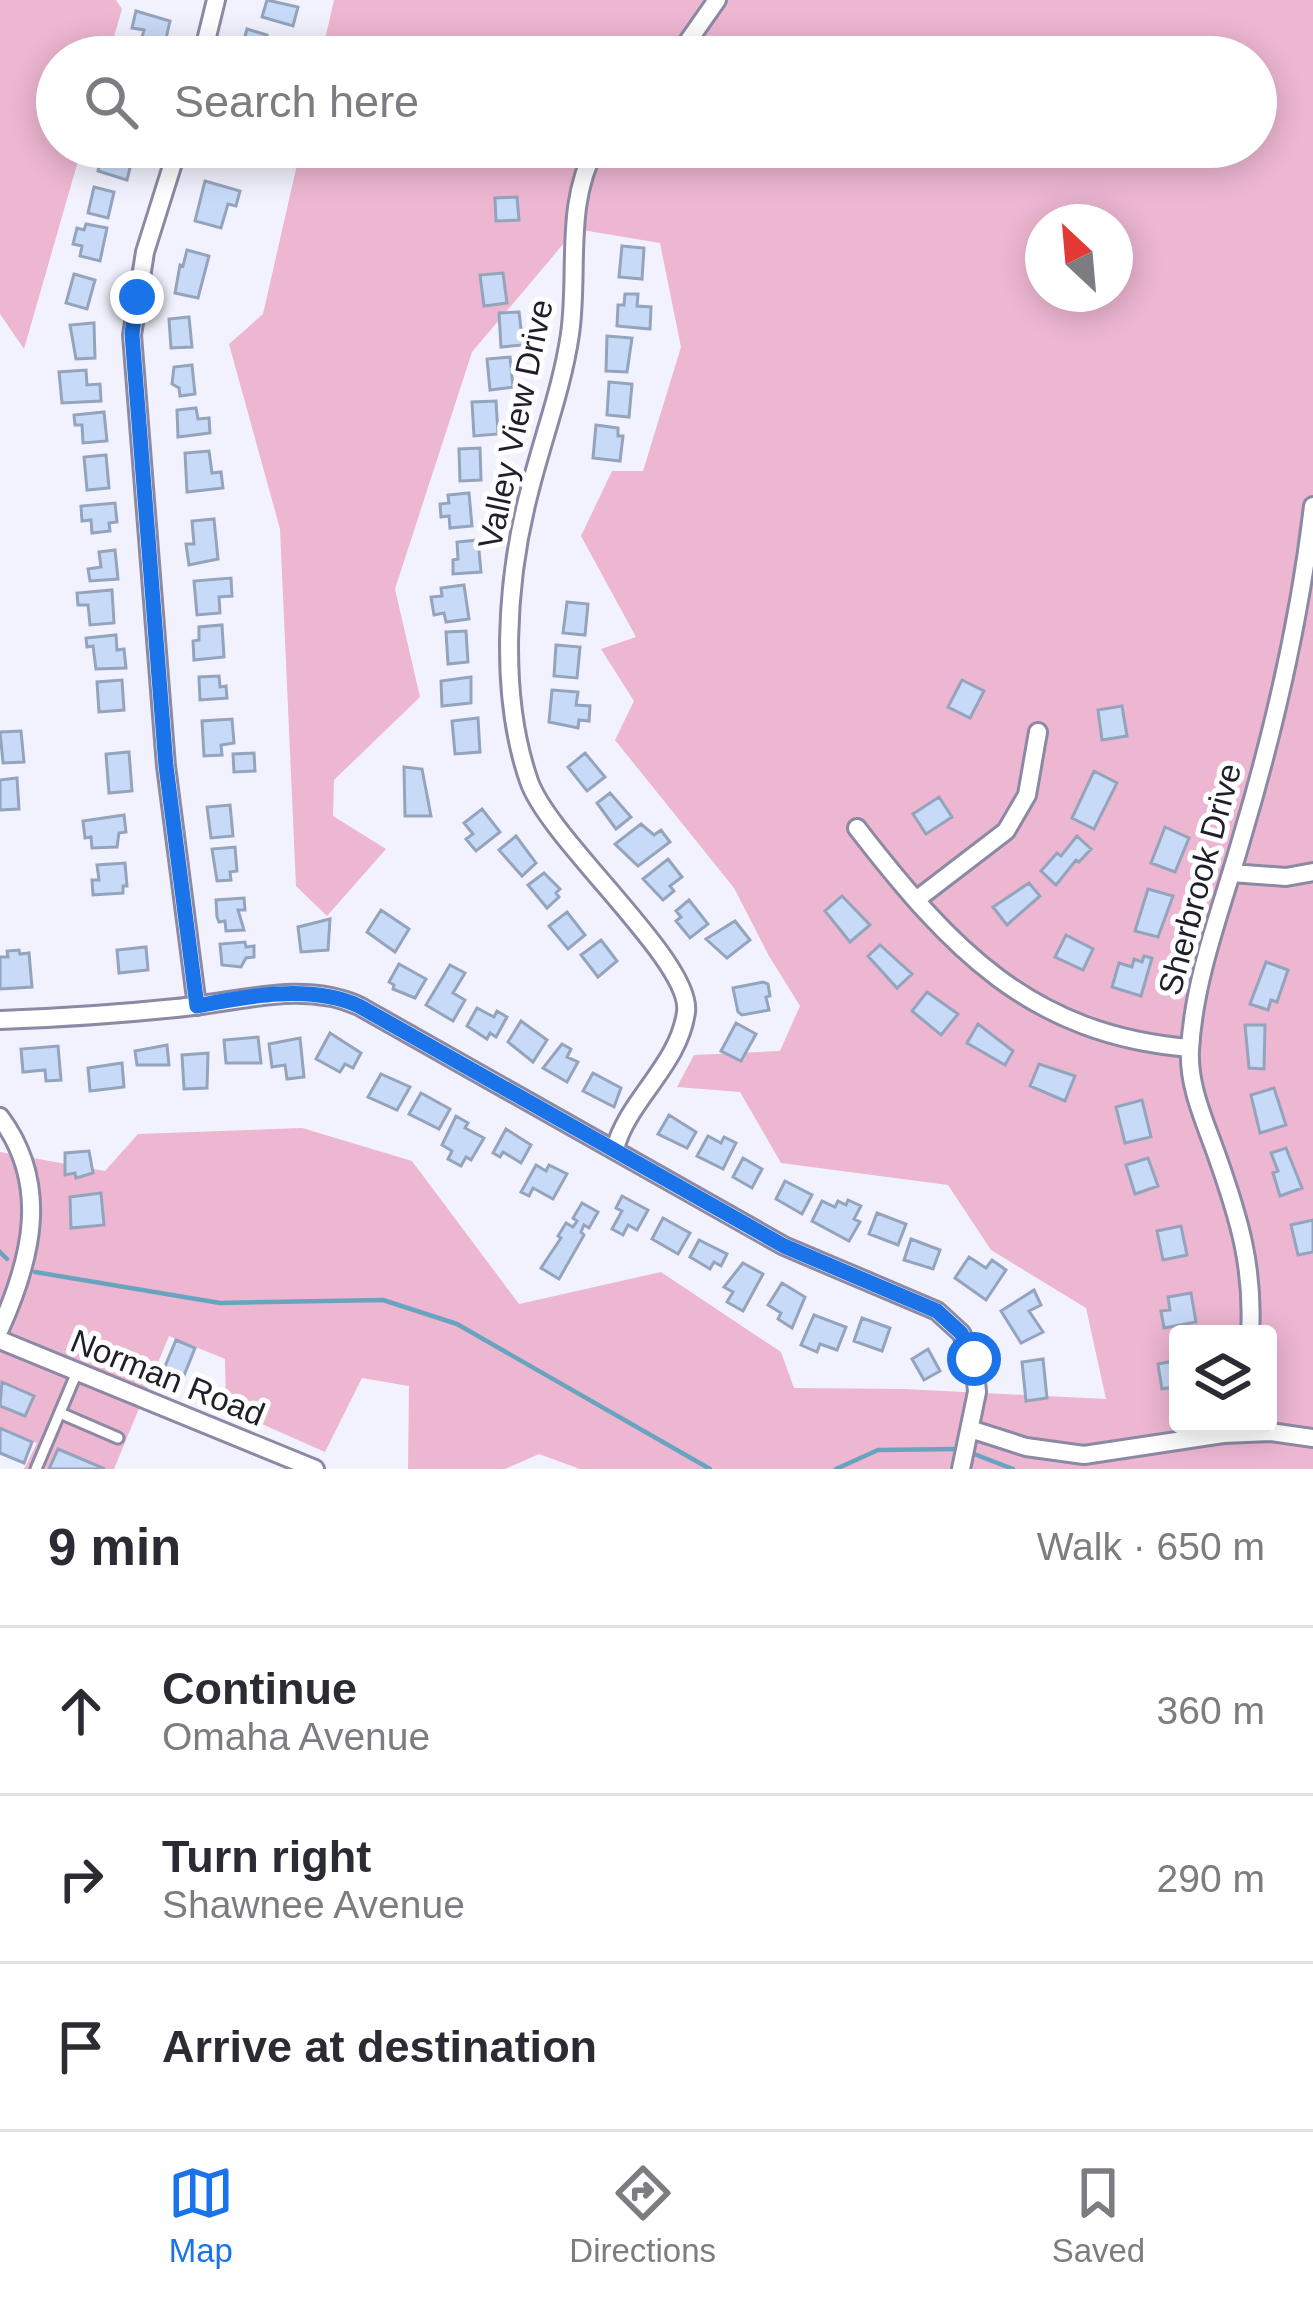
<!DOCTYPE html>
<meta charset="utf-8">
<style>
body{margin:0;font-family:Helvetica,sans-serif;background:#f7f7f7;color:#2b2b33}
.controls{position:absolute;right:36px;bottom:36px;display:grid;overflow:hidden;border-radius:12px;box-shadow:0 6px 30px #0003}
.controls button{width:108px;height:108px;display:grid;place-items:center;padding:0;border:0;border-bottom:3px solid #e1e1e2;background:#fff;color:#2b2b33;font:60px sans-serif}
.compass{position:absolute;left:1025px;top:204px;width:108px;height:108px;border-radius:50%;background:#fff;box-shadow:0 6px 30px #0003;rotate:334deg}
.stop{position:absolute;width:36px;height:36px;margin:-27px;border:9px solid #1a73e8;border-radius:50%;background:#fff}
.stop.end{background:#1a73e8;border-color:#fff;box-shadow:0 3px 12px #0008}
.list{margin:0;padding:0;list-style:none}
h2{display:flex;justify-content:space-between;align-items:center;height:156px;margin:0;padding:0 48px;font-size:51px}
h2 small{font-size:39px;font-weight:400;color:#7c7c81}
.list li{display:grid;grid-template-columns:78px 1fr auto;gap:36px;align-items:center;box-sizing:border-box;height:168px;padding:0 48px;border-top:3px solid #e1e1e2}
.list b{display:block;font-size:45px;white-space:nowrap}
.list p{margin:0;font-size:39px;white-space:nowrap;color:#7c7c81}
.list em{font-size:39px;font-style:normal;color:#7c7c81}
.icon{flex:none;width:66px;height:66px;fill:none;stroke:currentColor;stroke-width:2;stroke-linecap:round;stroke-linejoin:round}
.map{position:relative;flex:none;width:1313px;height:1469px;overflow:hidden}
.search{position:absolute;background:#fff;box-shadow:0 6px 30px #0003;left:36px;right:36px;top:36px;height:132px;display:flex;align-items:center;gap:30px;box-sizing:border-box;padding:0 42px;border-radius:66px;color:#7c7c81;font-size:45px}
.sheet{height:660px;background:#fff}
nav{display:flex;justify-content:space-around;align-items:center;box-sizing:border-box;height:168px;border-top:3px solid #e1e1e2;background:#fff;font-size:33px;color:#7c7c81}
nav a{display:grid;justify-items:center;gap:6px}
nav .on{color:#1a73e8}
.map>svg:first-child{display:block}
</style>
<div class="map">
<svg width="1313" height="1469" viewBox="0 0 1313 1469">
<rect width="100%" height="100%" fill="#f2f2fe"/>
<path fill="#edb6d1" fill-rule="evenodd" d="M 0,0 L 116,0 L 122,9 L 108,57 L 57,57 L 57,147 L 82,147 L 24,349 L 0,314 Z
M 334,0 L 1313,0 L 1313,1469 L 580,1469 L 539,1454 L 505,1469 L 408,1469 L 409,1386 L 362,1378 L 325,1452 L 226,1408 L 225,1359 L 169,1336 L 114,1469 L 24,1469 L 37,1443 L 0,1428 L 0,1152 L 105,1171 L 138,1134 L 302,1128 L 412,1161 L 519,1304 L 661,1272 L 781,1352 L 794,1388 L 904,1389 L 1106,1399 L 1086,1308 L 991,1250 L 948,1185 L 781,1163 L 740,1092 L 677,1087 L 694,1055 L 780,1051 L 800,1006 L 769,956 L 734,888 L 615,740 L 634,701 L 601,649 L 636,637 L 581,536 L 612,471 L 643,471 L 681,347 L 660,243 L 576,229 L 472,352 L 395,589 L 420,697 L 334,780 L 333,816 L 386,849 L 327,916 L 296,886 L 280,529 L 229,344 L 263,314 L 301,147 L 1256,147 L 1256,57 L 321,57 ZM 1043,222 L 1115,222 L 1115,294 L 1043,294 ZM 1178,1334 L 1268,1334 L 1268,1424 L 1178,1424 Z"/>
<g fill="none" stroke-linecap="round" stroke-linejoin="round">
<path stroke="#68a4c0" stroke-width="4.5" d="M 0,1252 L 7,1259
M 35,1272 L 220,1303 L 383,1300 L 457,1324 L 710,1469
M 969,1452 L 1013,1469
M 836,1469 L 878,1450 L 958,1449"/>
</g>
<path fill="#c7daf7" stroke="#94a4bc" stroke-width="3" d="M 267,0 L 298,7 L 293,26 L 262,17 Z
M 136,11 L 170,21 L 164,47 L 141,41 L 144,30 L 132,28 Z
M 247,29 L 267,35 L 263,50 L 270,52 L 269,57 L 235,57 L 240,55 Z
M 103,147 L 135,147 L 127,180 L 98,171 Z
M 205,181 L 240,191 L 236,206 L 228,204 L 221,228 L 195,221 Z
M 94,187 L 114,192 L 108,218 L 88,213 Z
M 517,197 L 519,220 L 496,221 L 495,198 Z
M 86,224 L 107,228 L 100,261 L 80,256 L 82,246 L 73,244 L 77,228 L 84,230 Z
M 622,246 L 644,248 L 642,279 L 619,277 Z
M 187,250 L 209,256 L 198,298 L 175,293 L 180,265 L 183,266 Z
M 503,273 L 507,303 L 484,306 L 480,275 Z
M 74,274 L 95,280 L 87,309 L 66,303 Z
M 625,294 L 638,294 L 637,306 L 651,307 L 650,329 L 617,326 L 618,305 L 624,305 Z
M 519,312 L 523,345 L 501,347 L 499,313 Z
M 189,317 L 192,347 L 171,348 L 169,319 Z
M 94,323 L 95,358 L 76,359 L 70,325 Z
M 607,336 L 632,338 L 627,372 L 606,371 Z
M 510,357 L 513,387 L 490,390 L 487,359 Z
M 192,365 L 195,394 L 180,396 L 179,388 L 172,384 L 174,367 Z
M 86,370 L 87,385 L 100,384 L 101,401 L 62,403 L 59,372 Z
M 609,382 L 632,384 L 629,417 L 607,415 Z
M 496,401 L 498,434 L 474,436 L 472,402 Z
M 196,408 L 198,419 L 209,418 L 210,433 L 178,437 L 177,410 Z
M 104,412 L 107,441 L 83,443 L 82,425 L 75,425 L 74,415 Z
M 596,425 L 618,428 L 618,436 L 623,436 L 620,461 L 593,458 Z
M 480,448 L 481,480 L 460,481 L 459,449 Z
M 209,451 L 212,473 L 221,472 L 223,488 L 187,492 L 185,453 Z
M 106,455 L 109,488 L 87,490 L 84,457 Z
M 469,493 L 472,526 L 450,528 L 449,516 L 441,517 L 440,504 L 449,503 L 448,495 Z
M 115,503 L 117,522 L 109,523 L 110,531 L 92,533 L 91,520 L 82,521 L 81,506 Z
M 214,519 L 218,559 L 189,565 L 186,544 L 194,544 L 192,521 Z
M 478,540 L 481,572 L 453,574 L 453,560 L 458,559 L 457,542 Z
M 115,550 L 118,579 L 90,581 L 88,569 L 101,567 L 99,552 Z
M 231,578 L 232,596 L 219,597 L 220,613 L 197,615 L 194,581 Z
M 464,585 L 469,619 L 446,622 L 444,613 L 434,615 L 431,597 L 442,596 L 441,588 Z
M 112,590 L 114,623 L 90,625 L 88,605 L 78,605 L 77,593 Z
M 567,602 L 588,604 L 585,635 L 563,633 Z
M 222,625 L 224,657 L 194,660 L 193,641 L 199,640 L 199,627 Z
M 466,631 L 468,662 L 448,664 L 446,632 Z
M 116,635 L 117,650 L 124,649 L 126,668 L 96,669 L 93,646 L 87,647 L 86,638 Z
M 556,645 L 580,647 L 577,678 L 554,676 Z
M 219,676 L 220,687 L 226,686 L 227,698 L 200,700 L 199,677 Z
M 471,677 L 471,703 L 442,706 L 441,681 Z
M 122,680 L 124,710 L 99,712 L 97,682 Z
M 962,680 L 984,691 L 970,718 L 948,707 Z
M 552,690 L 578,692 L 576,705 L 590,706 L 589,721 L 579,720 L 578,728 L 549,722 Z
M 1122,706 L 1127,736 L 1102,740 L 1098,710 Z
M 478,718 L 480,752 L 455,754 L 452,721 Z
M 232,719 L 234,743 L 221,745 L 222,755 L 204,756 L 202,721 Z
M 21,731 L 24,762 L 3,763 L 0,732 Z
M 129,752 L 132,791 L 109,793 L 106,754 Z
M 254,753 L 255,771 L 234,772 L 233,754 Z
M 585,753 L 605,777 L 587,791 L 568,767 Z
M 404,767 L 422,769 L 431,816 L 405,816 Z
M 1094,771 L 1117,783 L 1094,829 L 1072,818 Z
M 17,778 L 19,809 L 0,810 L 0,780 Z
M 610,793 L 631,817 L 616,829 L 597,803 Z
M 939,797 L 952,817 L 926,834 L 913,814 Z
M 230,805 L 233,836 L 211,838 L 207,807 Z
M 482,809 L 500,832 L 476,851 L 466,839 L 473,834 L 464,823 Z
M 124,815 L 126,832 L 119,833 L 117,847 L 92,848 L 91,837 L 85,838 L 83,821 Z
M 641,824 L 654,835 L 661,830 L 670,842 L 638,866 L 615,844 Z
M 1165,827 L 1189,838 L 1175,872 L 1151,863 Z
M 516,836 L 536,863 L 522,876 L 499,850 Z
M 1077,836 L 1091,849 L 1079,862 L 1076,860 L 1056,885 L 1041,871 L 1057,853 L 1061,856 Z
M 235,847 L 237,871 L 230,872 L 231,880 L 217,881 L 212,849 Z
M 668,859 L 682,877 L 670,886 L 674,891 L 663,900 L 643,879 Z
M 125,863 L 127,886 L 123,886 L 123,893 L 93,895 L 92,880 L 99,880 L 97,865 Z
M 544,873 L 560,889 L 556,893 L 559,897 L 547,908 L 528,885 Z
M 1029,883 L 1040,896 L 1007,925 L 993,907 Z
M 1148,889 L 1173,896 L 1158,937 L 1135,931 Z
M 842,896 L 870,925 L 850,942 L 825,911 Z
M 244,898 L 245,910 L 238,910 L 244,930 L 226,931 L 225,921 L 219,922 L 217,917 L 216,900 Z
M 689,900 L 708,924 L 690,938 L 676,921 L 681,917 L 676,911 Z
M 381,910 L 409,929 L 395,952 L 367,932 Z
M 567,912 L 585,935 L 568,949 L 549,926 Z
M 330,919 L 328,950 L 301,952 L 298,927 Z
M 735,921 L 750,940 L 727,958 L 706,939 Z
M 1066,935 L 1093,949 L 1083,970 L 1055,957 Z
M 601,940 L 617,961 L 598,977 L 581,955 Z
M 245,942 L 246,947 L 254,946 L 254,957 L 246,958 L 241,967 L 222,965 L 220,944 Z
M 880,945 L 912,974 L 897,988 L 868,956 Z
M 146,947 L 148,970 L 119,973 L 117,950 Z
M 19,950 L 20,954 L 29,953 L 32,987 L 0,989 L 0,957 L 8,957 L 7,951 Z
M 1144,956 L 1152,958 L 1141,996 L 1112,987 L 1119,963 L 1132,967 L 1134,959 L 1142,962 Z
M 1266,962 L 1288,970 L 1277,1002 L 1271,1000 L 1268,1010 L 1250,1004 Z
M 399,964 L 426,979 L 415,998 L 393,989 L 394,985 L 389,982 Z
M 450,965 L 465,973 L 453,993 L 465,1000 L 453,1021 L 426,1005 Z
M 763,982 L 768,984 L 770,996 L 766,997 L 769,1010 L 742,1015 L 738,1012 L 733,988 Z
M 927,992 L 958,1014 L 941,1035 L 912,1011 Z
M 477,1008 L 494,1017 L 497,1011 L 507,1017 L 496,1037 L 490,1033 L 487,1039 L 467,1026 Z
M 521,1021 L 547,1040 L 533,1062 L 508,1042 Z
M 736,1023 L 756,1034 L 741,1061 L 721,1051 Z
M 978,1024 L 1013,1051 L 1005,1065 L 967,1043 Z
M 1245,1025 L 1265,1025 L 1264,1069 L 1249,1068 Z
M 330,1033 L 361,1053 L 353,1068 L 345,1064 L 340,1072 L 316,1059 Z
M 258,1037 L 261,1063 L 226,1063 L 224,1040 Z
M 300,1038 L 304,1077 L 287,1079 L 285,1065 L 272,1067 L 269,1044 Z
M 562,1044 L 571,1049 L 567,1057 L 578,1062 L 567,1082 L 543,1068 Z
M 167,1045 L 169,1065 L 137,1065 L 135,1051 Z
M 58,1046 L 61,1080 L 46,1081 L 45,1070 L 23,1072 L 21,1049 Z
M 208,1053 L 207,1088 L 184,1089 L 182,1055 Z
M 122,1063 L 124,1087 L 90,1091 L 88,1068 Z
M 1039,1064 L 1075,1076 L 1065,1101 L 1030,1086 Z
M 593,1073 L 621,1088 L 614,1107 L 583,1091 Z
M 381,1074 L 410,1087 L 397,1110 L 368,1097 Z
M 1274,1088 L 1286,1125 L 1260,1133 L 1251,1095 Z
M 421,1093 L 450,1109 L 439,1129 L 409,1114 Z
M 1142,1100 L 1151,1137 L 1125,1143 L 1116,1107 Z
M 669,1115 L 696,1132 L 687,1148 L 658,1134 Z
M 456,1116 L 468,1123 L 465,1128 L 484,1138 L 471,1160 L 466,1157 L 461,1166 L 448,1159 L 452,1151 L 442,1145 Z
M 506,1129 L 531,1145 L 521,1163 L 503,1152 L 500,1157 L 493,1153 Z
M 708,1136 L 721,1143 L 724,1137 L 736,1143 L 723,1169 L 697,1156 Z
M 1286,1148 L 1302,1188 L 1280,1196 L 1273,1173 L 1278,1171 L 1271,1153 Z
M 89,1151 L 93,1173 L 76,1178 L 75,1173 L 65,1175 L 65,1153 Z
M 743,1158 L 762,1169 L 752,1188 L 733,1177 Z
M 1148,1158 L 1158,1186 L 1135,1194 L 1126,1165 Z
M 536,1165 L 546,1171 L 549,1165 L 567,1174 L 553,1199 L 533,1188 L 529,1196 L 521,1192 Z
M 785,1181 L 812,1195 L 802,1214 L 776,1199 Z
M 101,1193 L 104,1225 L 71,1228 L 70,1197 Z
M 622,1196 L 648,1210 L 637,1230 L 628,1225 L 623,1235 L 612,1229 L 622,1211 L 616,1208 Z
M 848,1200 L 861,1206 L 854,1219 L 860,1222 L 849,1241 L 812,1221 L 822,1201 L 835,1207 L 838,1201 L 846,1205 Z
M 582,1203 L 598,1212 L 589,1228 L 584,1225 L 581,1232 L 584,1235 L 559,1279 L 541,1268 L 561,1238 L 558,1236 L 566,1223 L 573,1227 L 577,1221 L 573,1218 Z
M 877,1213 L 906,1224 L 898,1245 L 869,1234 Z
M 663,1218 L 690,1233 L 678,1254 L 652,1239 Z
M 1313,1220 L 1313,1252 L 1298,1255 L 1291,1225 Z
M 1181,1226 L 1187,1255 L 1163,1260 L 1157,1231 Z
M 911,1239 L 940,1250 L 933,1269 L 904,1260 Z
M 699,1240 L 727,1254 L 721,1266 L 714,1262 L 710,1269 L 690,1257 Z
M 969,1257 L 986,1268 L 992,1260 L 1006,1270 L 986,1300 L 955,1278 Z
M 743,1263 L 763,1274 L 743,1311 L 727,1302 L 733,1292 L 724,1287 Z
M 782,1283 L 805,1297 L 792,1328 L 778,1319 L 781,1313 L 768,1305 Z
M 1034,1290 L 1041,1305 L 1029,1311 L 1043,1332 L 1021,1343 L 1001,1311 Z
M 1191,1293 L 1196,1322 L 1164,1328 L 1161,1311 L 1170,1310 L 1168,1297 Z
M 814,1315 L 846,1327 L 837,1350 L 820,1344 L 817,1352 L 801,1345 Z
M 862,1318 L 890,1328 L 882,1351 L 854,1341 Z
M 176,1340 L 195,1348 L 179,1388 L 161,1376 Z
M 928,1349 L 940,1371 L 924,1380 L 912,1359 Z
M 1043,1359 L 1047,1398 L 1026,1401 L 1022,1362 Z
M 1178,1360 L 1178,1386 L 1162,1389 L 1158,1364 Z
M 2,1382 L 34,1396 L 25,1416 L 0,1406 Z
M 0,1428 L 32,1442 L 24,1463 L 0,1453 Z
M 58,1449 L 105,1469 L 49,1469 Z"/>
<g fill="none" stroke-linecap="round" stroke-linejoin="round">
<defs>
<path id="service" d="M 60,1413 L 118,1438
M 36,1469 L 77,1372"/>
<path id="minor" d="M 202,57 L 216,0
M 677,57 L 717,0
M 178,147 L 145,252 L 132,335 L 166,766 L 197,1006
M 596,147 C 564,205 579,271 570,334 C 562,389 542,440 529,493 C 506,581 499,695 529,781 C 549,840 693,962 686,1012 C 679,1065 627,1101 615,1149
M 857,828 C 950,948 1030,1035 1190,1048
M 1231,873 L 1286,877 L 1313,872
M 916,900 L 1006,831 L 1027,795 L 1038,732
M 0,1020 C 59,1018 118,1014 176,1008 C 237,1003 301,980 359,1006 L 784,1246 L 937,1311 L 961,1333 L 974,1359 L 977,1392 L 961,1469
M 0,1117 C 50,1184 32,1258 0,1329
M 1250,1334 C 1254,1268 1239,1218 1217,1156 C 1205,1122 1188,1086 1190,1050 C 1194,977 1222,908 1242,837 C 1274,730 1300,618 1313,506
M 0,1340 L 315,1469
M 970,1429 L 1026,1447 L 1084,1455 L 1223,1434 L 1270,1432 L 1313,1438"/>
</defs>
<use href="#service" stroke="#8b89a4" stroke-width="15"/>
<use href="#minor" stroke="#8b89a4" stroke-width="22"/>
<use href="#service" stroke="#fff" stroke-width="9"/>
<use href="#minor" stroke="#fff" stroke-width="16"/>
</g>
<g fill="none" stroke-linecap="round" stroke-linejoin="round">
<path stroke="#1a73e8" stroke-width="15" d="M 137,297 L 132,334 L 166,766 L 197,1006 C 248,996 310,984 359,1006 L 784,1246 L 937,1311 L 961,1333 L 974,1359"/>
</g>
<g text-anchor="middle" stroke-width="10" stroke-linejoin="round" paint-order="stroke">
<g font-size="33" fill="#201f29" stroke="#fff">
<text transform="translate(515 424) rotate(-78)" y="12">Valley View Drive</text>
<text transform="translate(1199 879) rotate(-75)" y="12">Sherbrook Drive</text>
<text transform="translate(168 1377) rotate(22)" y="12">Norman Road</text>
</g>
</g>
</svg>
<div class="controls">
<button><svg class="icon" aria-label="layers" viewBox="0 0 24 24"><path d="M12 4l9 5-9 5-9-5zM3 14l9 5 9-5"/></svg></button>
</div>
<svg class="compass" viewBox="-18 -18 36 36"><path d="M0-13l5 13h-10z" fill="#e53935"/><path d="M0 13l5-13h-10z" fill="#7c7c81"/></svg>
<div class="stop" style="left:974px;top:1359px"></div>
<div class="stop end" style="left:137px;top:297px"></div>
<div class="search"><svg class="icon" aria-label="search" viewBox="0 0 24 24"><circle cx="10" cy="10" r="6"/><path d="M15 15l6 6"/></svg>Search here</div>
</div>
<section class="sheet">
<h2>9 min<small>Walk · 650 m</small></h2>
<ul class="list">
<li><svg class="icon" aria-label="ahead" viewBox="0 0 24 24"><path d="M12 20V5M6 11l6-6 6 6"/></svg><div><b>Continue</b><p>Omaha Avenue</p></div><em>360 m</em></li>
<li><svg class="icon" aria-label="right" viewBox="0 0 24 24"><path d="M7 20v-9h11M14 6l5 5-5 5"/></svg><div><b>Turn right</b><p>Shawnee Avenue</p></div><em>290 m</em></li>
<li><svg class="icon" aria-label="arrive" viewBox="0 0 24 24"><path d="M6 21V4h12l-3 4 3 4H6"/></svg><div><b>Arrive at destination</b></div></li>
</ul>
</section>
<nav>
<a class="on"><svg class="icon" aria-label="map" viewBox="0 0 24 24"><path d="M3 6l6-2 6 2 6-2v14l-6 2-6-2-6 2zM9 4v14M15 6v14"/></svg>Map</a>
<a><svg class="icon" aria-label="directions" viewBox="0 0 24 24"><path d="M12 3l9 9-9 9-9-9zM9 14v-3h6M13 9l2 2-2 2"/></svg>Directions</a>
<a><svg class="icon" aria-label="saved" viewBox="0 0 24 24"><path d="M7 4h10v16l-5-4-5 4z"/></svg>Saved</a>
</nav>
